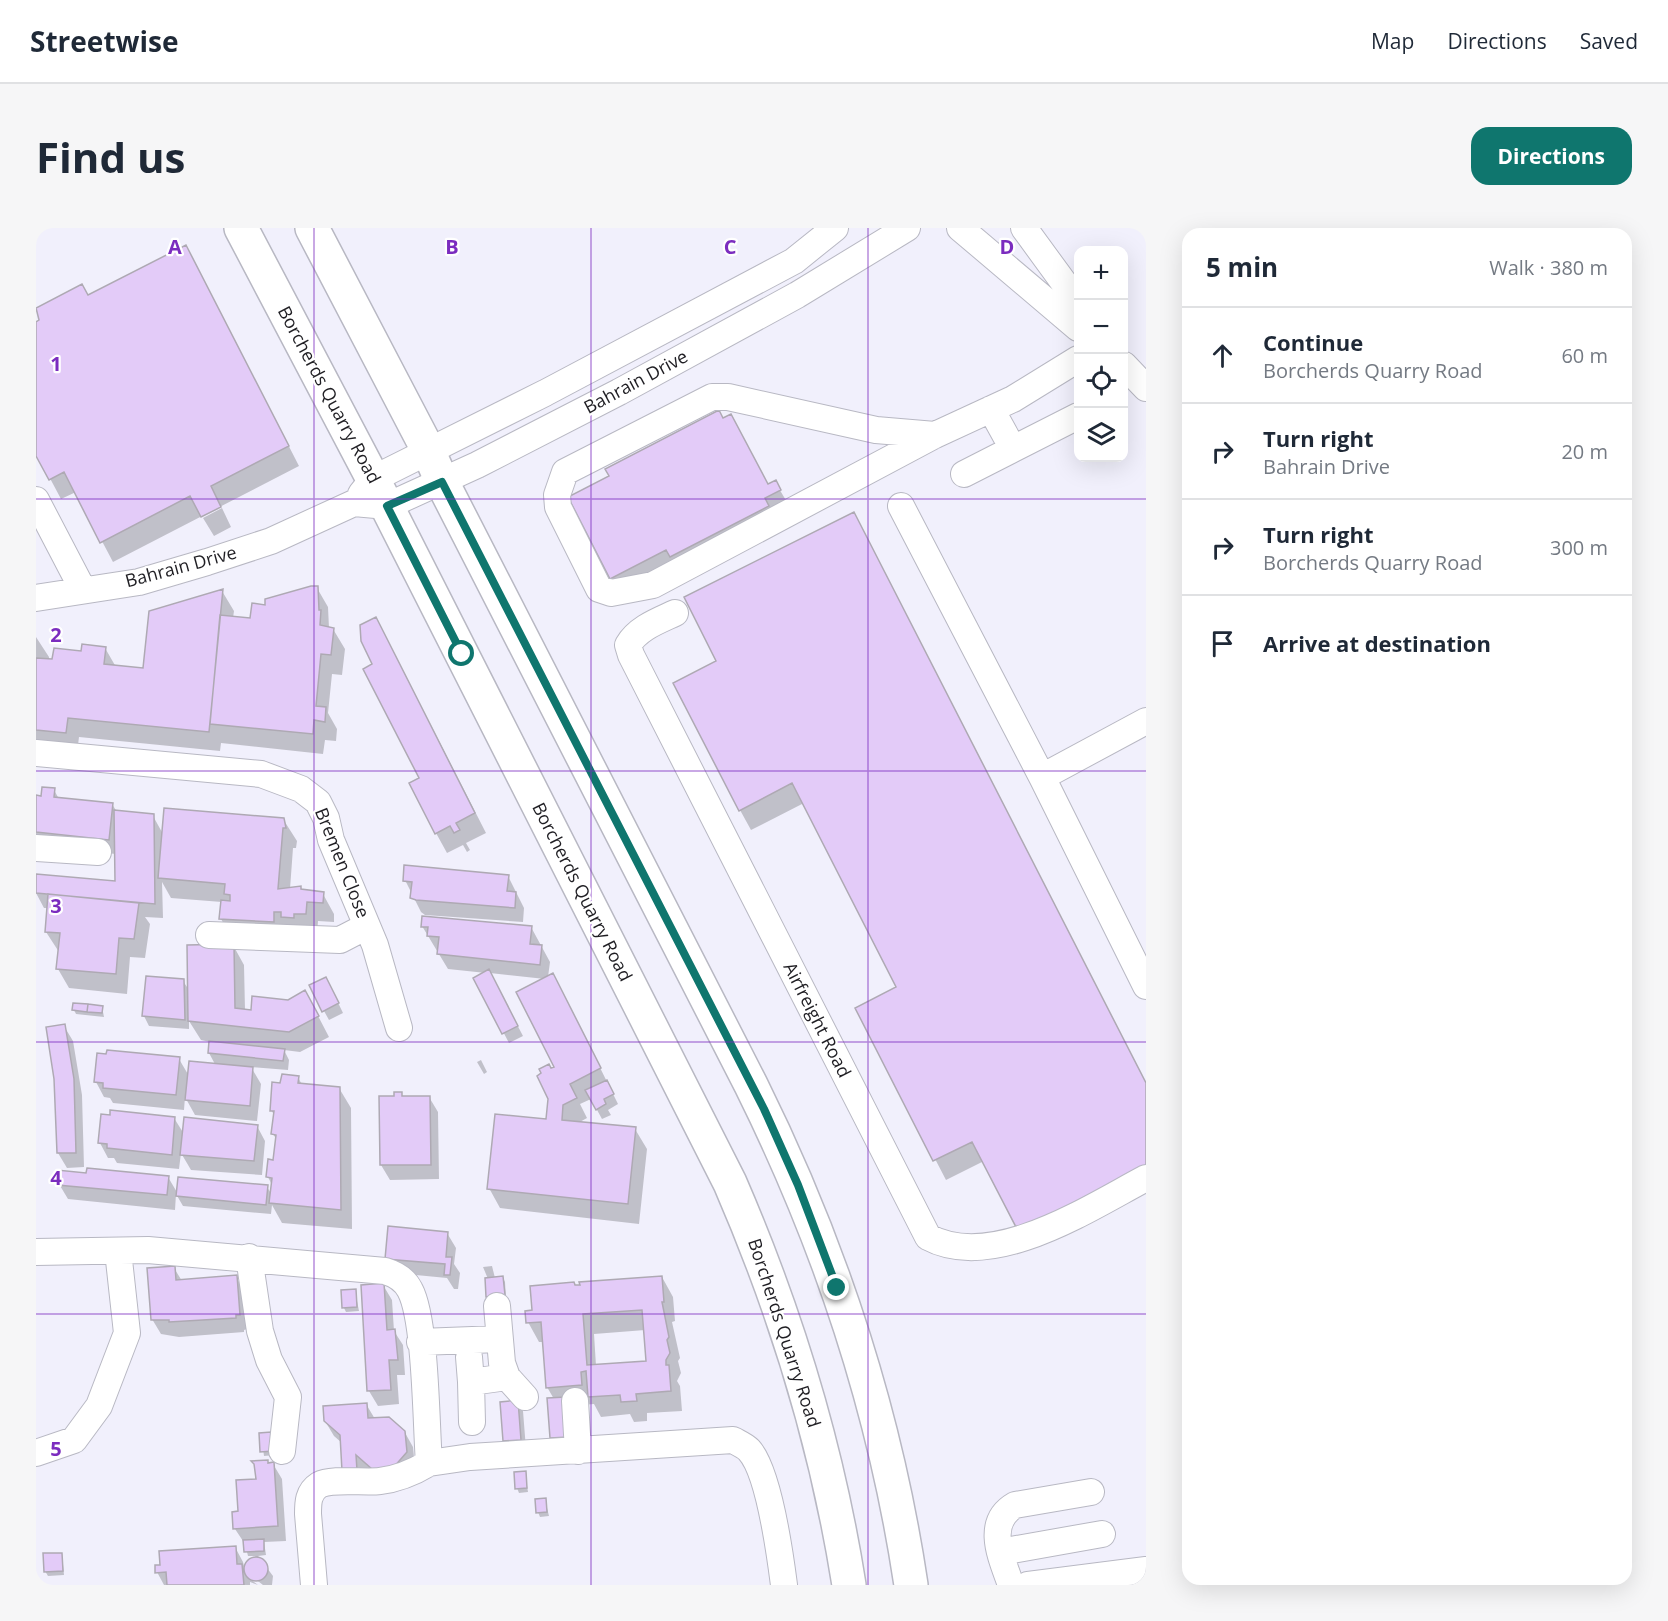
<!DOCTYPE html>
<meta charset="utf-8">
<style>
body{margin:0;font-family:"Open Sans",sans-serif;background:#f6f6f7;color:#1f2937}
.controls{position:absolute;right:18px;top:18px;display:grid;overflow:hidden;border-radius:12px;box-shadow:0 6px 24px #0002}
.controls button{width:54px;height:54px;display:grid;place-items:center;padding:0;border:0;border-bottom:2px solid #e0e1e3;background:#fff;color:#1f2937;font:30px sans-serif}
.stop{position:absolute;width:18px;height:18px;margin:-14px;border:4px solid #0f766e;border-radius:50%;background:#fff}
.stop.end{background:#0f766e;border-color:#fff;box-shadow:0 2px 6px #0008}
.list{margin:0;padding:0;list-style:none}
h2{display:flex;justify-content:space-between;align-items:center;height:78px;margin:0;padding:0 24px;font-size:26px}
h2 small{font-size:20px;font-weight:400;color:#747a83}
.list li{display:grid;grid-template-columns:39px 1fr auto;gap:18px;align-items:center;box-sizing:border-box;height:96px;padding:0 24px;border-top:2px solid #e0e1e3}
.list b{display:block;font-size:22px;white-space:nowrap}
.list p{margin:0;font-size:20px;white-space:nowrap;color:#747a83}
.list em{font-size:20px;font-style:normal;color:#747a83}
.icon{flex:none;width:33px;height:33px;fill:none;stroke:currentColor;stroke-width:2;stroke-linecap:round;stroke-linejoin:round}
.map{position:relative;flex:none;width:1110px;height:1357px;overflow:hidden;border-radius:18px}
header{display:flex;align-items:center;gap:36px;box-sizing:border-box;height:84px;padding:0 30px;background:#fff;border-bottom:2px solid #e0e1e3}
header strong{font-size:28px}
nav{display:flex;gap:33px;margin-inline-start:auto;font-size:21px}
.intro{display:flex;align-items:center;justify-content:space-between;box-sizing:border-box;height:144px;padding:0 36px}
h1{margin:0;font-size:42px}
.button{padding:15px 27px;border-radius:18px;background:#0f766e;color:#fff;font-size:21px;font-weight:700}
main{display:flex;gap:36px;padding:0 36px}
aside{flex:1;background:#fff;border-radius:18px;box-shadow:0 6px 24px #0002}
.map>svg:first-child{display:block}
</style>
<header>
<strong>Streetwise</strong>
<nav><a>Map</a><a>Directions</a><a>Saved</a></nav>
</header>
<div class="intro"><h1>Find us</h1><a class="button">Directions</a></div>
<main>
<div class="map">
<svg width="1110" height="1357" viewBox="0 0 1110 1357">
<rect width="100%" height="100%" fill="#f1f0fc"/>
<path fill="#0003" fill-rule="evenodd" d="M 161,39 L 263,238 L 77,334 L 40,264 L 25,271 L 0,224 L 0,96 L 5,93 L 0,82 L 46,58 L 52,69 Z
M 739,254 L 751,274 L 587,370 L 576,350 Z
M 186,280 L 195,299 L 178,308 L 167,290 Z
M 818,286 L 1110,855 L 1110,963 L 994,1022 L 948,933 L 910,952 L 821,781 L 862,760 L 768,575 L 715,602 L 704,582 L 682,434 Z
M 281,360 L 292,379 L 293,400 L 297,401 L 309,421 L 306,447 L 296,446 L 292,485 L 301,501 L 300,513 L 289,512 L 287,526 L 185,515 L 184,523 L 43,509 L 41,525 L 0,521 L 0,409 L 13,429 L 13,433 L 69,420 L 80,439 L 109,442 L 186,363 L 198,383 L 197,390 L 216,392 L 230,378 Z
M 351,411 L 450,605 L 430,615 L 434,622 L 431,624 L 427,617 L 411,625 L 400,605 L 385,551 L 338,437 Z
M 18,562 L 23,571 L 76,576 L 81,584 L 117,588 L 127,606 L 247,591 L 261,613 L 260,620 L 257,620 L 254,661 L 265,660 L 267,663 L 287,666 L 298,686 L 298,694 L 282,693 L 281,706 L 196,710 L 185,691 L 186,674 L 135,670 L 126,654 L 127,690 L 109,689 L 114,696 L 109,730 L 94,729 L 91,766 L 33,760 L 22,741 L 23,724 L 10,704 L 12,680 L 8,680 L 0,665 L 0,648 L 81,655 L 80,626 L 0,618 L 0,569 L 6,569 Z
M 472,648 L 488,680 L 487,694 L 389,687 L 385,684 L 369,652 Z
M 386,698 L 495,699 L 514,734 L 512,749 L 528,767 L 582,876 L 572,882 L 575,887 L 566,891 L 555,871 L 544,876 L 551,890 L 542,895 L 599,901 L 611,921 L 603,996 L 464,980 L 453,960 L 512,893 L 515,842 L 520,840 L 509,751 L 454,745 L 487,808 L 473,815 L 439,750 L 450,745 L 412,741 Z
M 197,717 L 208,737 L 209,782 L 280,784 L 293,809 L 264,824 L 248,822 L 253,832 L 252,842 L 215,839 L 225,856 L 221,893 L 159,887 L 149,869 L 148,882 L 77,875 L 74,870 L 68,869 L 60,854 L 143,831 L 153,848 L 180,838 L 173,825 L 174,814 L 165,812 L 153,793 L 153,801 L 113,798 L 108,788 L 111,749 L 147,753 L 153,762 Z
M 295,760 L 307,785 L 293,792 L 288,783 Z
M 66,779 L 68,789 L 40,786 L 38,782 Z
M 28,798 L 37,813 L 46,867 L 48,939 L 31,940 L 22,925 Z
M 445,832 L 451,844 L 448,846 L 441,834 Z
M 262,849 L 266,857 L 303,860 L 315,880 L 316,1001 L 246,995 L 236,977 L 235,986 L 147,978 L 140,966 L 139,982 L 32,971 L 23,956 L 132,949 L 142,966 L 231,959 L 236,967 L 236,957 L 232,949 L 239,934 L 241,912 L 237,906 L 239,888 L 235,882 L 246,856 Z
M 365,866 L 367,870 L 393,869 L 402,884 L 403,951 L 354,952 L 345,937 L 359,870 Z
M 138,890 L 148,906 L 221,898 L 229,913 L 226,947 L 155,942 L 145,925 L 143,941 L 81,935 L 78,930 L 72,930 L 64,915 Z
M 411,1005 L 420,1020 L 418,1036 L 424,1045 L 422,1061 L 418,1061 L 411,1050 L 359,1045 L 351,1030 Z
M 456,1038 L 459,1050 L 467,1050 L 469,1054 L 470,1071 L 454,1072 L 452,1068 L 452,1051 L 447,1039 Z
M 138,1040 L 146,1053 L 200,1049 L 209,1064 L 211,1101 L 208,1102 L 208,1104 L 143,1109 L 125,1106 L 116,1091 Z
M 626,1049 L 637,1069 L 639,1093 L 636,1094 L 644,1130 L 642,1133 L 645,1145 L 641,1153 L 644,1158 L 646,1183 L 611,1185 L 611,1193 L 598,1194 L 594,1186 L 565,1189 L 558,1176 L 533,1178 L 537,1218 L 521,1219 L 516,1209 L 518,1171 L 511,1159 L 508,1114 L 503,1114 L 492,1094 L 498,1084 L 539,1059 ZM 609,1102 L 611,1134 L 560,1138 L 558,1106 Z
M 347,1057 L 356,1072 L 358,1103 L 367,1117 L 369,1147 L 361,1147 L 363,1176 L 342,1178 L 333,1163 Z
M 319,1063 L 323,1083 L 310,1084 L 308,1080 Z
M 481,1174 L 487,1183 L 490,1221 L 474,1222 L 468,1213 Z
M 330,1176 L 339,1191 L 368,1203 L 377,1219 L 379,1239 L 346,1256 L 328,1240 L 329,1257 L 306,1215 L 298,1208 L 289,1193 Z
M 225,1206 L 238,1227 L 228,1228 Z
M 237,1236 L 246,1251 L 250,1313 L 228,1314 L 230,1327 L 222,1328 L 237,1348 L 236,1357 L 227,1357 L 214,1347 L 214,1351 L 222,1357 L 214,1354 L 214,1357 L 128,1357 L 121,1344 L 199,1319 L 207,1334 L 210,1346 L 212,1334 L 220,1328 L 212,1328 L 209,1316 L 199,1301 L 221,1253 Z
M 489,1245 L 492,1264 L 483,1265 L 481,1260 Z
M 509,1272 L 513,1288 L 504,1289 L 502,1284 Z
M 26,1326 L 28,1347 L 12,1348 L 9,1343 Z"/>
<path fill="#e3cbf8" stroke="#aea9b3" stroke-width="1.5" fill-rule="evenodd" d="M 150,17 L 253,218 L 175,258 L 185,279 L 165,289 L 154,268 L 64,315 L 28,244 L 13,252 L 0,228 L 0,94 L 3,92 L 0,80 L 46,56 L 52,67 Z
M 683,182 L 687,190 L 695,186 L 732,256 L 740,252 L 745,262 L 729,270 L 733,278 L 634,329 L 630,322 L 574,351 L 532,269 L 573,248 L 569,241 Z
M 818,284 L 1110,855 L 1110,938 L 982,1003 L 936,914 L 897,933 L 819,780 L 860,759 L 756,555 L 703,583 L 637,455 L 680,433 L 648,369 Z
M 275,358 L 282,358 L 283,382 L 285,382 L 284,397 L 298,400 L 295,427 L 285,426 L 280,478 L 290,479 L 289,494 L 278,492 L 277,506 L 174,496 L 184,387 L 214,390 L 216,375 L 229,377 L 229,371 Z
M 187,361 L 173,504 L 32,490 L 30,505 L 0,502 L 0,430 L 16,431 L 18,420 L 45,423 L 46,416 L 70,419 L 68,436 L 107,440 L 113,383 Z
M 340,389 L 439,585 L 420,595 L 424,602 L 418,605 L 414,598 L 399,606 L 373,555 L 383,550 L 327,441 L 336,436 L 325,413 L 324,397 Z
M 6,559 L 19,560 L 18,569 L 77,575 L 73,612 L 0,604 L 0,567 L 5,568 Z
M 128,580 L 248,590 L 250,600 L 247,600 L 242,661 L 265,658 L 265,661 L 288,664 L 287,675 L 271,674 L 270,686 L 258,686 L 258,690 L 245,689 L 245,684 L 238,684 L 238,694 L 183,691 L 185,672 L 194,673 L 194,667 L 188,666 L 189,656 L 122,650 Z
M 78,582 L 118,586 L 119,676 L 0,665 L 0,646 L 79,653 Z
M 368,637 L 473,647 L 471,663 L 480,664 L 479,680 L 380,672 L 374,670 L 376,654 L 367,653 Z
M 12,666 L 103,675 L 98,711 L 83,710 L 80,746 L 20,741 L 24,705 L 9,704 Z
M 386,688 L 496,698 L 494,716 L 506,717 L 504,737 L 401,726 L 403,709 L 391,708 L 392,699 L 385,699 Z
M 198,716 L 199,780 L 215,782 L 216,768 L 252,772 L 269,762 L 283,788 L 253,804 L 152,793 L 151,717 Z
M 453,741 L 482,798 L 466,806 L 437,750 Z
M 517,745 L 565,840 L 534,856 L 541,870 L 527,877 L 526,892 L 600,899 L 592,976 L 451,961 L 459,886 L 510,891 L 512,871 L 501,848 L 505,845 L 503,841 L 513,836 L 515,840 L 518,839 L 480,764 Z
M 110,748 L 148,751 L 149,792 L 106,788 Z
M 290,749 L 303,775 L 286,784 L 273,757 Z
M 37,775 L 52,776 L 51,784 L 36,782 Z
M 52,776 L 67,778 L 66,785 L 51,784 Z
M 29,796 L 38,851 L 40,925 L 21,925 L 18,851 L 10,799 Z
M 173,813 L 249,821 L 247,833 L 172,825 Z
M 71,822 L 144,829 L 140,867 L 67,860 L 67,855 L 58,854 L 61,825 L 70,826 Z
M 153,833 L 217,839 L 214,878 L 149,872 Z
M 246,846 L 263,848 L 262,855 L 304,859 L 305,982 L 233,975 L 236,950 L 230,949 L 232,931 L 237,932 L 240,907 L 235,906 L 238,883 L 234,883 L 236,854 L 244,855 Z
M 571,852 L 578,866 L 568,871 L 570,876 L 560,882 L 549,862 Z
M 358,864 L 366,864 L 366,868 L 394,868 L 395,937 L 344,937 L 343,868 L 358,868 Z
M 74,882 L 139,889 L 136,927 L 71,920 L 71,916 L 62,915 L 65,886 L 74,887 Z
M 148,889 L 222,897 L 218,933 L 144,927 Z
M 51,940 L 133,948 L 131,967 L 21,957 L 21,942 L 50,945 Z
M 142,949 L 232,957 L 230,977 L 140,968 Z
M 352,998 L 412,1004 L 410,1029 L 416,1029 L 414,1047 L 408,1047 L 409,1036 L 349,1031 Z
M 139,1038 L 140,1052 L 201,1047 L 204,1087 L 200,1087 L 200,1090 L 133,1094 L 133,1092 L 115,1092 L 111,1040 Z
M 467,1048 L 469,1067 L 450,1069 L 449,1050 Z
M 626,1048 L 628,1074 L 626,1074 L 633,1109 L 631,1112 L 634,1125 L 630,1132 L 630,1137 L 633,1137 L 635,1163 L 600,1166 L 601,1173 L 585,1174 L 584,1167 L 552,1169 L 550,1143 L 545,1144 L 546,1157 L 510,1160 L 505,1094 L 490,1095 L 489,1083 L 496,1082 L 494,1058 L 538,1054 L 539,1057 L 544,1057 L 543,1054 ZM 606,1082 L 610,1133 L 551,1137 L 547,1086 Z
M 348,1055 L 351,1102 L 359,1101 L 362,1132 L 353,1132 L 355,1162 L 331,1163 L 325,1057 Z
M 320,1061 L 321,1079 L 306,1080 L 305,1062 Z
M 530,1169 L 533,1209 L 514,1210 L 511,1170 Z
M 482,1172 L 485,1212 L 467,1213 L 464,1174 Z
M 331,1175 L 332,1190 L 353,1189 L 369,1203 L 371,1224 L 357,1240 L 336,1241 L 320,1227 L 321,1242 L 306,1243 L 304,1207 L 288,1193 L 287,1178 Z
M 235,1204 L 237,1223 L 224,1224 L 223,1205 Z
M 232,1232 L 232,1235 L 238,1234 L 242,1298 L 197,1301 L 196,1284 L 202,1283 L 200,1252 L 220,1251 L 218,1236 L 215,1233 Z
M 490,1243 L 491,1260 L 479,1261 L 478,1244 Z
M 510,1270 L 511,1284 L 500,1285 L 499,1271 Z
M 228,1311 L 228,1323 L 208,1324 L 207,1312 Z
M 200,1318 L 201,1336 L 206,1336 L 208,1357 L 131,1357 L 130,1344 L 119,1345 L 119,1337 L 124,1337 L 123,1323 Z
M 7,1325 L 26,1325 L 27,1343 L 8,1344 Z
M208 1341a12 12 0 1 1 24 0a12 12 0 1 1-24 0Z"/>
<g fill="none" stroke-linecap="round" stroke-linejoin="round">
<defs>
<path id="minor" d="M 924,0 L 1042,100
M 988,0 L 1042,74
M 1088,137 L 1110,160
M 899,207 L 840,202 L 692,169 L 676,169 L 529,244 L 521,267 L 522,279 L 563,361 L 575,365 L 617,357 L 899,207 L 977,171 L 1042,131
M 977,221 L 1042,188
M 928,246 L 977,221 L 955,181
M 325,266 L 337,251 L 509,165 L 758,33 L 799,0
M 0,272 L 47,362
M 865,278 L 1006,549
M 0,370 L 103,354 L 171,334 L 235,313 L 318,275 L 351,278 L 441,237 L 583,164 L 761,67 L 871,0
M 639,385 C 622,393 602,400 592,417 L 595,427 L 892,1009 C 957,1044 1053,980 1110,950
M 1110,493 L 1006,549 L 1110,758
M 0,525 L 225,546 L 265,561 L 282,574 L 290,590 L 295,612 L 339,717 L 363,800
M 0,620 L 62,624
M 173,707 L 304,712 L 331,698
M 0,1024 L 112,1022 L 349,1043 C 359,1046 369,1052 374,1062 C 390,1092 390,1197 393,1235 C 378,1244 362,1251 344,1253 C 329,1255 296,1250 283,1257 C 272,1264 272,1275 272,1286 L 278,1357
M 213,1029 L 224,1103 L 233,1132 L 252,1169 L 246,1223
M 461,1078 L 466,1135 L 471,1149 L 489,1169
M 384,1114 L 463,1111
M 433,1129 L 435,1154
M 539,1173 L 542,1223
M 436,1194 L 435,1154 L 471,1149
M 0,1225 L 38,1212 L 63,1178 L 91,1105 L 82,1023
M 393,1235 L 434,1229 L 697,1212 C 702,1215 708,1217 713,1222 C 733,1244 744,1326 748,1357
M 964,1324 L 1066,1306
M 975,1357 C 966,1331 948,1295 979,1277 L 1055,1264
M 992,1357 L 1110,1342"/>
<path id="major" d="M 205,0 L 337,251 L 694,955 C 750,1084 791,1218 813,1357
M 276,0 L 392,222 L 406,254 L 715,857 C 793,1014 849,1183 875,1357"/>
</defs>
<use href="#minor" stroke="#b8b8c3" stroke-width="28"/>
<use href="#major" stroke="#b8b8c3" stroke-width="36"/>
<use href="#minor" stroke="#fff" stroke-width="26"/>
<use href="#major" stroke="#fff" stroke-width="33"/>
</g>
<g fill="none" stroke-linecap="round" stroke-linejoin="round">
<path stroke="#0f766e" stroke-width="8" d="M 426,426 L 351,278 L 406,254 L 728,881 L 762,957 L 801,1060"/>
</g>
<path fill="none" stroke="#7b2cbf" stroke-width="1.5" stroke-opacity="0.55" d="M 278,0 L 278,1357M 555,0 L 555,1357M 832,0 L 832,1357M 0,271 L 1110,271M 0,543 L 1110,543M 0,814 L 1110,814M 0,1086 L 1110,1086"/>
<g text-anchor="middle" stroke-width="4.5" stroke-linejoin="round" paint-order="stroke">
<g font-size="18" fill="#1f1e23" stroke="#fff">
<text transform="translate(600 154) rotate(-28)" y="6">Bahrain Drive</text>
<text transform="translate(293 167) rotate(62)" y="6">Borcherds Quarry Road</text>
<text transform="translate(145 339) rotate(-15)" y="6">Bahrain Drive</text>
<text transform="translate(306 635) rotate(68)" y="6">Bremen Close</text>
<text transform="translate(546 664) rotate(63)" y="6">Borcherds Quarry Road</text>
<text transform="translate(781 792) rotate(63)" y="6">Airfreight Road</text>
<text transform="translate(748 1105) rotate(72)" y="6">Borcherds Quarry Road</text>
</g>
</g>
<g font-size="20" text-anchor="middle" font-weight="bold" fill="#7b2cbf" stroke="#fff" stroke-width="4.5" stroke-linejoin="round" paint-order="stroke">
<text x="139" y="26">A</text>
<text x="416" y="26">B</text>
<text x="694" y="26">C</text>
<text x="971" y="26">D</text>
<text x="20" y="143">1</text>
<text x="20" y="414">2</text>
<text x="20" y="685">3</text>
<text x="20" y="957">4</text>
<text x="20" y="1228">5</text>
</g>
</svg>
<div class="controls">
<button>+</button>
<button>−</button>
<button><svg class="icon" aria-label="locate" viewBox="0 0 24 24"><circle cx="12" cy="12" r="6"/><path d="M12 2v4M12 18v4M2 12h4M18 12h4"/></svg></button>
<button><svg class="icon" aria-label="layers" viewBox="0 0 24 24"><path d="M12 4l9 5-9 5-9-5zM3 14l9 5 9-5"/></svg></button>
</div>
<div class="stop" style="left:426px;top:426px"></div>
<div class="stop end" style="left:801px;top:1060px"></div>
</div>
<aside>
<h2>5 min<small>Walk · 380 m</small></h2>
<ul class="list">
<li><svg class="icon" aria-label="ahead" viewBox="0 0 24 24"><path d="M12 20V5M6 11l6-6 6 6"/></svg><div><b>Continue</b><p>Borcherds Quarry Road</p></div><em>60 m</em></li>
<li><svg class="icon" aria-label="right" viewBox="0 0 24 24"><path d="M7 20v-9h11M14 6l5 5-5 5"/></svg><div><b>Turn right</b><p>Bahrain Drive</p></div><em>20 m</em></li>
<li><svg class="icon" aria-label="right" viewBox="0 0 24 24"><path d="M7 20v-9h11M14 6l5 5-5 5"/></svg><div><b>Turn right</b><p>Borcherds Quarry Road</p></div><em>300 m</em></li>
<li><svg class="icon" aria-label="arrive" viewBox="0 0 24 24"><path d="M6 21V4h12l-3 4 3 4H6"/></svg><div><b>Arrive at destination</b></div></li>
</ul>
</aside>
</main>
